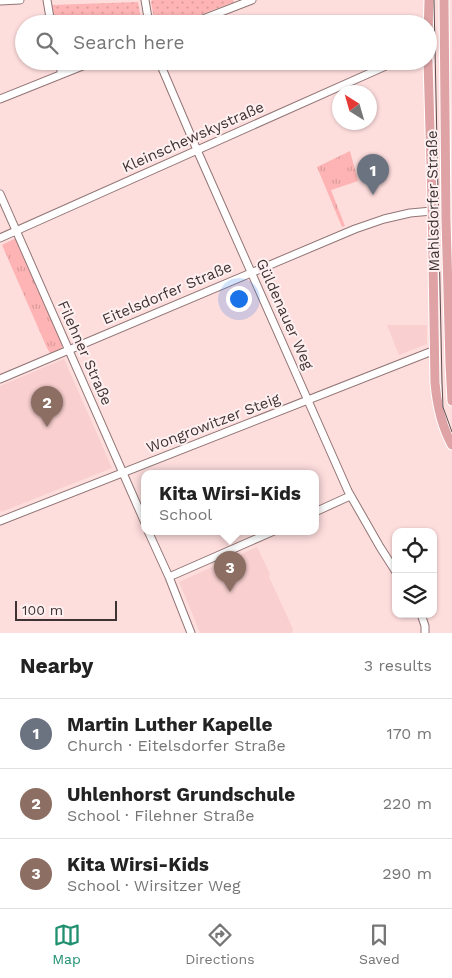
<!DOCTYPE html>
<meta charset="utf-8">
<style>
body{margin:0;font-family:"Work Sans",sans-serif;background:#f6f6f6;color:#222}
.controls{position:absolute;right:15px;bottom:15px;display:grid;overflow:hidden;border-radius:10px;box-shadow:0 1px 4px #0004}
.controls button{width:45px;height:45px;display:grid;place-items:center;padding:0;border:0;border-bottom:1px solid #e0e0e0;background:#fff;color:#222;font:25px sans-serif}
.compass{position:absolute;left:332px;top:85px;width:45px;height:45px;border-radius:50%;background:#fff;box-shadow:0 1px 4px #0004;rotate:323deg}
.scale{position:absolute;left:15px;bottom:12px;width:102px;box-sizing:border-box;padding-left:5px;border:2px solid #3f3232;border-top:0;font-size:14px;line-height:18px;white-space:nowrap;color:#3f3232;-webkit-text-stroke:4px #fef0f0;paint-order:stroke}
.you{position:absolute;left:238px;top:298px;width:18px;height:18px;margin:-12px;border:4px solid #fff;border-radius:50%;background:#1a73e8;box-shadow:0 0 0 8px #1a73e833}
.badge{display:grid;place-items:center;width:32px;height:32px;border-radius:50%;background:#219071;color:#fff;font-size:16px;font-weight:700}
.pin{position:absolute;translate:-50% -41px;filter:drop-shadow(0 1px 2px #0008)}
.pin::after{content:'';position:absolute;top:26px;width:18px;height:15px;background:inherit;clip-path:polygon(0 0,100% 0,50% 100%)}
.popup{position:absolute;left:141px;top:470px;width:178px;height:65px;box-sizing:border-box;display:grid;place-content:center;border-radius:10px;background:#fff;filter:drop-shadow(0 1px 4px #0005);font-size:16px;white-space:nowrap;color:#767676}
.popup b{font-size:19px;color:#222}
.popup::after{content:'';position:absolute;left:50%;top:100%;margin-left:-10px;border:10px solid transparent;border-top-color:#fff}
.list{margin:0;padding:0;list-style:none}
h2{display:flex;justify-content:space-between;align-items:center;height:65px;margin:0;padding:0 20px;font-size:21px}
h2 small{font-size:16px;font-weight:400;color:#767676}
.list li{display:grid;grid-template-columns:32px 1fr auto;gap:15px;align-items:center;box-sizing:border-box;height:70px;padding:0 20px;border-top:1px solid #e0e0e0}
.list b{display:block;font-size:19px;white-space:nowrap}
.list p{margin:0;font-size:16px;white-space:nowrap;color:#767676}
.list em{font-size:16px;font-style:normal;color:#767676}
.icon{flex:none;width:28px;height:28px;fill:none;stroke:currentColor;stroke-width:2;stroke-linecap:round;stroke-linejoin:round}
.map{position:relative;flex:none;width:452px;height:633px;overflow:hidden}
.search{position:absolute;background:#fff;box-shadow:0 1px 4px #0004;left:15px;right:15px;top:15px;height:55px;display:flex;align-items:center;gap:12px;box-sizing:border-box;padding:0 18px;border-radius:28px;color:#767676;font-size:19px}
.sheet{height:275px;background:#fff}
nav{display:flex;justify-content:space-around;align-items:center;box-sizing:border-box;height:70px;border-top:1px solid #e0e0e0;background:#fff;font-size:14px;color:#767676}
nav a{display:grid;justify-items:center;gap:2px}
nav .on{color:#219071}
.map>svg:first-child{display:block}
</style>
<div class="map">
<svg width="452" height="633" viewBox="0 0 452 633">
<defs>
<pattern id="grass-tufts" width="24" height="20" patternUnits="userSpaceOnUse" patternTransform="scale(1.25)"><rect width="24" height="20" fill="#feb4b4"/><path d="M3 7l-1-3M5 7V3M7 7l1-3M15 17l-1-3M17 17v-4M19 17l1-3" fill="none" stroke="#db9b9b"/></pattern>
<pattern id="park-dots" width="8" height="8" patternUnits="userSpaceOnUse" patternTransform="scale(1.25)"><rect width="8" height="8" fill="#feb4b4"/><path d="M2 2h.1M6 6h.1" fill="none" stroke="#db9b9b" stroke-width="1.8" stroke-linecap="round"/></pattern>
</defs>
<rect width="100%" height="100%" fill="#fedddd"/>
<path fill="#f9cfcf" d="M 387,325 L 427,325 L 427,344 L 399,355 Z
M 64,359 L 112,468 L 1,512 L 0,509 L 0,386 Z
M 257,547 L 270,574 L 269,577 L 293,629 L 292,633 L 200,633 L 188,603 L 179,582 Z"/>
<path fill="url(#grass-tufts)" d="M 350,151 L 358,181 L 331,190 L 345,226 L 342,227 L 317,167 Z
M 16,238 L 63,345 C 61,350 55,354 50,353 L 47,348 L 2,245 Z"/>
<path fill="url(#park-dots)" d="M 152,0 L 233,0 L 234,2 L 176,24 L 155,24 L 151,2 Z
M 138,2 L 142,24 L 56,24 L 52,5 Z"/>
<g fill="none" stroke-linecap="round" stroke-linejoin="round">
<defs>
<path id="minor" d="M 47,0 L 51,24
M 145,0 L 149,24
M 0,1 L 20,0
M 190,24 L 252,0
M 58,61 L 62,74
M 159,61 L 197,150 L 348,491 L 380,547 L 396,572
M 0,99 L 95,61
M 0,194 L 145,523
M 0,238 L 397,61
M 0,379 L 355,229 L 384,219 L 410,213 L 432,211
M 315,512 L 350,496
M 0,521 L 435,350
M 148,531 L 169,577 L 191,633
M 169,577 L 274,531
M 421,614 L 425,626 L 425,633"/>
<path id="major" d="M 444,0 L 446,219 L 450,364 L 452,401
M 428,37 L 429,0
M 428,61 L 432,200 L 435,383 C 437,405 441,425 452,445"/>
</defs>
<use href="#minor" stroke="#927575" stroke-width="9"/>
<use href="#major" stroke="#fff" stroke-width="11"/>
<use href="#minor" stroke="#fff" stroke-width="7"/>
<use href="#major" stroke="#e0a3a5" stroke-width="9"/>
<path stroke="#5d4d4d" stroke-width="1" d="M 434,0 L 442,383 L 443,407 L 452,432"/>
</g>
<g text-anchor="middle" stroke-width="4" stroke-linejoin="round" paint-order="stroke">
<g font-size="15" fill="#3f3232" stroke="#fef0f0">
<text transform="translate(193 137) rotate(-24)" y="5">Kleinschewskystraße</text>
<text transform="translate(433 201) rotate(-91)" y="5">Mahlsdorfer Straße</text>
<text transform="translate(167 293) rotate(-23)" y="5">Eitelsdorfer Straße</text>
<text transform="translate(285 314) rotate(66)" y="5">Güldenauer Weg</text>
<text transform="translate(85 353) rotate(66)" y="5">Filehner Straße</text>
<text transform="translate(213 423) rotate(-21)" y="5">Wongrowitzer Steig</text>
</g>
</g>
</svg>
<div class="controls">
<button><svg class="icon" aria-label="locate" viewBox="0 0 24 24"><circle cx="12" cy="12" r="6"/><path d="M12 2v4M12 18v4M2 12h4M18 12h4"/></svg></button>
<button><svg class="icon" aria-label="layers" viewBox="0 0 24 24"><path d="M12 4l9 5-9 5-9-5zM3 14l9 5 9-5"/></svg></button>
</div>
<svg class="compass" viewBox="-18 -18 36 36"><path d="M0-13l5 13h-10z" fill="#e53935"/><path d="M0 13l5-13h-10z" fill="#767676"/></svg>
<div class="scale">100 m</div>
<div class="you"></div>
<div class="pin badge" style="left:373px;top:195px;background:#6b7280">1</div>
<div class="pin badge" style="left:47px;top:427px;background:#8d6e63">2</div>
<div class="pin badge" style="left:230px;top:592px;background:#8d6e63">3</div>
<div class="popup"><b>Kita Wirsi-Kids</b>School</div>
<div class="search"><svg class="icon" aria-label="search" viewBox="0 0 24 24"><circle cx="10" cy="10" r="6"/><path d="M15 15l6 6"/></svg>Search here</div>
</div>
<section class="sheet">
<h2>Nearby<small>3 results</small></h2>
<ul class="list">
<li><span class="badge" style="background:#6b7280">1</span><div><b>Martin Luther Kapelle</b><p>Church · Eitelsdorfer Straße</p></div><em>170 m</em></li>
<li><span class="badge" style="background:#8d6e63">2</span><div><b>Uhlenhorst Grundschule</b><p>School · Filehner Straße</p></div><em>220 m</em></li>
<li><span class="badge" style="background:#8d6e63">3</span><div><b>Kita Wirsi-Kids</b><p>School · Wirsitzer Weg</p></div><em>290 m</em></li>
</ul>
</section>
<nav>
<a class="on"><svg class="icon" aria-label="map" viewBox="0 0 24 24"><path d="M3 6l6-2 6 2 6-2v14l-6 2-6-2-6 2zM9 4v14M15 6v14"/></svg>Map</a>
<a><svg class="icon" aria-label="directions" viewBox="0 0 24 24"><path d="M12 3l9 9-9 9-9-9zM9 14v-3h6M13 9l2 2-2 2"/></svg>Directions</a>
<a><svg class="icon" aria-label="saved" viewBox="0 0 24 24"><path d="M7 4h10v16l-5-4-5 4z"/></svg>Saved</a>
</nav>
